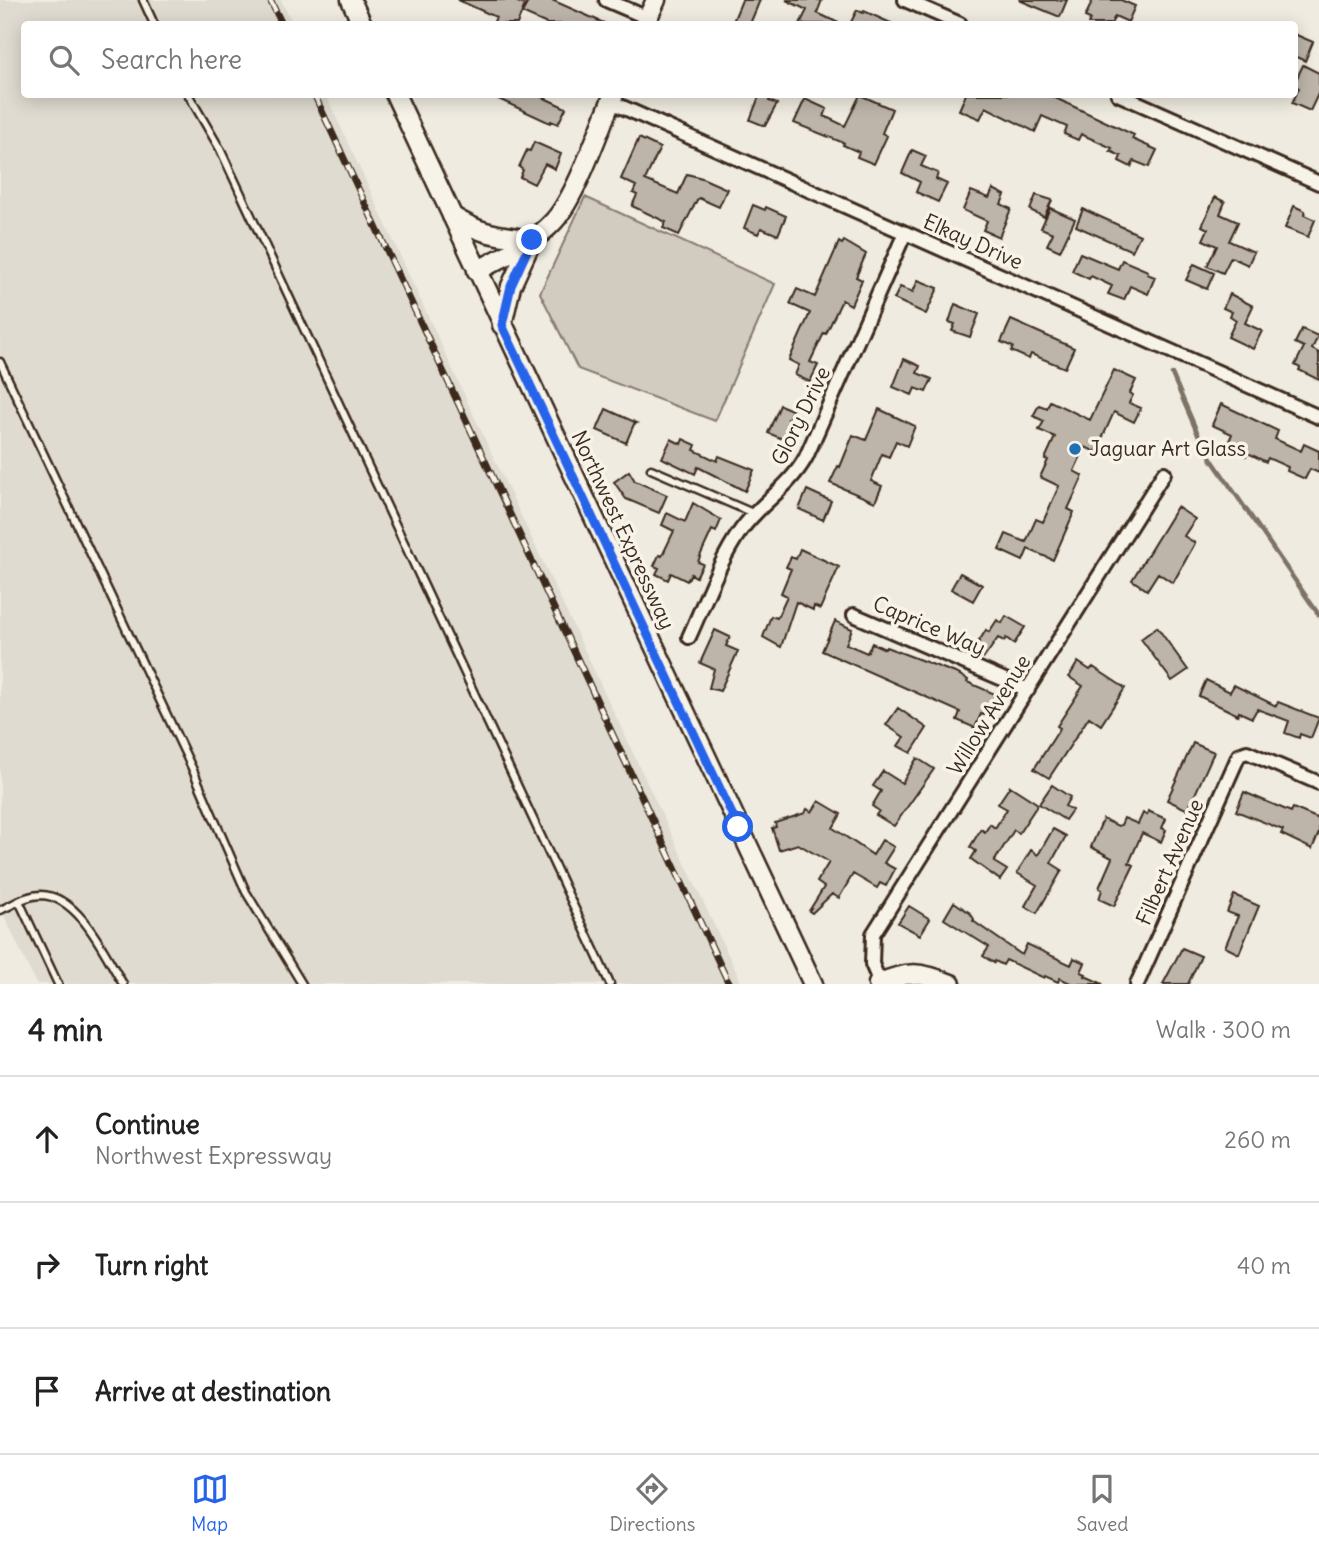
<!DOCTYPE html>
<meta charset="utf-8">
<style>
body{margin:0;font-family:Delius,sans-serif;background:#f2f2f2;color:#222}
.stop{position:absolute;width:21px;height:21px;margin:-16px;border:5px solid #2563eb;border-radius:50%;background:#fff}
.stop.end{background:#2563eb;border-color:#fff;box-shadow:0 2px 7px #0008}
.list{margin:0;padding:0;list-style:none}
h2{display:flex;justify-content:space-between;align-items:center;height:91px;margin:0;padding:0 28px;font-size:30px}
h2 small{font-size:23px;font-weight:400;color:#767676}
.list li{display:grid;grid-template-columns:46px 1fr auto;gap:21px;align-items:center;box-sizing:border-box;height:126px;padding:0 28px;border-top:2px solid #e0e0e0}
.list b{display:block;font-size:26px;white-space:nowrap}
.list p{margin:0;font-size:23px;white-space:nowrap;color:#767676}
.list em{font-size:23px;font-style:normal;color:#767676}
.icon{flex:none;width:38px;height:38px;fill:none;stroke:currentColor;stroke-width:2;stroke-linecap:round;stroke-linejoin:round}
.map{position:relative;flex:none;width:1319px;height:984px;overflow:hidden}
.search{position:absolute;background:#fff;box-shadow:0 4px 18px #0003;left:21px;right:21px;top:21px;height:77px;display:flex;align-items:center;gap:18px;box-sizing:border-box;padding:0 24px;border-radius:7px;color:#767676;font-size:26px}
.sheet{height:469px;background:#fff}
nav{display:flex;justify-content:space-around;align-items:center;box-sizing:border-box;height:98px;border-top:2px solid #e0e0e0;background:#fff;font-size:19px;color:#767676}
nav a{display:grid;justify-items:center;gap:4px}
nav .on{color:#2563eb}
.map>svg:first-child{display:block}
</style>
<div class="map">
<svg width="1319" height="984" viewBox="0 0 1319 984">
<rect width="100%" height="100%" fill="#efebe0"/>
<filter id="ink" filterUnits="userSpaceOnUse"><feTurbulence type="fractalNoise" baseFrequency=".0143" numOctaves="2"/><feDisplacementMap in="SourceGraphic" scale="14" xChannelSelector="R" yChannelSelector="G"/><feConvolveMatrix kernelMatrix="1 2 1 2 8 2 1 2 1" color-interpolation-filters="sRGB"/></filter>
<g filter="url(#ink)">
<path fill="#e0dbd0" d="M 0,0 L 281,0 L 293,24 L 24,24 L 24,94 L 326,95 L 476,420 L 742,984 L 36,984 L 0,907 Z"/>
<path fill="#d1cbc0" stroke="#867a6f" stroke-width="2" d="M 585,197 L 775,284 L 715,421 L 578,369 L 540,293 Z"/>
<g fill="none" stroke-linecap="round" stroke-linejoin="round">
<path stroke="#7e7266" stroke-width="4.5" d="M 1172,374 L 1197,432 L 1212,460 L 1319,615"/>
</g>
<path fill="#bdb5aa" stroke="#3b2a1e" stroke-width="2" d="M 458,0 L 513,0 L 525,5 L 517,24 L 493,24 L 496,17 Z
M 529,0 L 552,0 L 606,24 L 547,24 L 522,13 Z
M 742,0 L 760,0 L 750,24 L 732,24 Z
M 786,0 L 822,0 L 817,13 L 841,24 L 800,24 L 807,10 Z
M 1019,0 L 1067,0 L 1060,17 Z
M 1093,0 L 1121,0 L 1135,6 L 1128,22 L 1115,16 L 1111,24 L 1088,24 L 1090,19 L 1085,17 Z
M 857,10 L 863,13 L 864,11 L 893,24 L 850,24 Z
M 1294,34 L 1313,42 L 1305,61 L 1294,56 Z
M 1303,65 L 1319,73 L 1319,92 L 1310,111 L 1292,103 L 1299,88 L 1294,84 Z
M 488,94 L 536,94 L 566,108 L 558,124 L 551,121 L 550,123 Z
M 760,94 L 772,94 L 769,101 L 777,104 L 765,126 L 750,120 Z
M 966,94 L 1047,94 L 1134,135 L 1132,139 L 1157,150 L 1149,167 L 1134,161 L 1131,167 L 1119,161 L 1121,156 L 1110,151 L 1112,148 L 1081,134 L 1078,140 L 1064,134 L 1067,127 L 1042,116 L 1035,132 L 986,107 L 980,119 L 959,110 Z
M 860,95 L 892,109 L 882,133 L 887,136 L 874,164 L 857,157 L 859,152 L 843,145 L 844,143 L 794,123 L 805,99 L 827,109 L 824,116 L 845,126 Z
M 639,138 L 660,148 L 645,180 L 678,194 L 687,174 L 702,178 L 727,189 L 719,207 L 699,198 L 697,200 L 679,235 L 663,228 L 666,222 L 632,206 L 637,195 L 633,193 L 636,186 L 621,179 Z
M 534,142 L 561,154 L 555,169 L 545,164 L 534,184 L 520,177 L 523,170 L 519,167 L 527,150 L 530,151 Z
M 912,150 L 926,156 L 921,166 L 938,173 L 936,179 L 947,184 L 938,202 L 916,192 L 920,182 L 902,173 Z
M 993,189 L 1005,195 L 1001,204 L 1011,209 L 999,237 L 983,230 L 987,221 L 963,210 L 971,191 L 989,198 Z
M 1036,195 L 1052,200 L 1044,217 L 1030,210 Z
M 1215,197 L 1225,202 L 1220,214 L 1238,222 L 1229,241 L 1254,252 L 1248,265 L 1231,257 L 1223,273 L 1207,266 L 1217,246 L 1203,240 L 1208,229 L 1202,226 Z
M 753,205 L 765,210 L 766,207 L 786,216 L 778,235 L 761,228 L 758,234 L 744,228 Z
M 1294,206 L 1305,211 L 1304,215 L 1315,220 L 1308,237 L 1285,228 Z
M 1050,208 L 1075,219 L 1060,251 L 1047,245 L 1053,233 L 1041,228 Z
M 1083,209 L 1140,235 L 1132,251 L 1076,226 Z
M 844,241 L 866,254 L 856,277 L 862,280 L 851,305 L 842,300 L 826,334 L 824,333 L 810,362 L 818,365 L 810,382 L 795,375 L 799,365 L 789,360 L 810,313 L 790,304 L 797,289 L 815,297 L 839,242 L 842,244 Z
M 1080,253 L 1118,269 L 1122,260 L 1148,271 L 1147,274 L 1155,277 L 1148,294 L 1130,286 L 1124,300 L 1108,294 L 1112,286 L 1091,276 L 1089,279 L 1072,271 Z
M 1194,264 L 1214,273 L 1207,289 L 1186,280 Z
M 918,280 L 938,288 L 926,314 L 894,299 L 900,287 L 913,292 Z
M 1230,294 L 1253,306 L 1245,323 L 1262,331 L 1253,349 L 1228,337 L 1236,320 L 1230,316 L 1232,312 L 1223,308 Z
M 955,304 L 979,314 L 970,337 L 952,331 L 955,324 L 949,322 Z
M 1011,320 L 1074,348 L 1065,368 L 1031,354 L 1029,359 L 1011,351 L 1013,347 L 1001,342 Z
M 1302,329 L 1318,336 L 1312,349 L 1319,353 L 1319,380 L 1299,370 L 1300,368 L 1295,365 L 1304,347 L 1295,343 Z
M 904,359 L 920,366 L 917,373 L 932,379 L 926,392 L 915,388 L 912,395 L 893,387 Z
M 1114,370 L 1136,380 L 1130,393 L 1133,395 L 1129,403 L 1141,408 L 1134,422 L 1114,412 L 1096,452 L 1085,447 L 1074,471 L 1083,476 L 1068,509 L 1074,512 L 1053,560 L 1028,549 L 1023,561 L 999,550 L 1006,534 L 1026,542 L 1036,519 L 1043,522 L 1059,486 L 1040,477 L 1048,460 L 1045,459 L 1055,437 L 1039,430 L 1044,421 L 1033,416 L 1039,405 L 1047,408 L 1050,401 L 1090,420 Z
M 1221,404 L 1278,431 L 1275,439 L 1301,451 L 1304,444 L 1319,451 L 1319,473 L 1310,469 L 1305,479 L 1287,471 L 1288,467 L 1268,458 L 1266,462 L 1248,453 L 1246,456 L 1226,448 L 1232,434 L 1212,425 Z
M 780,405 L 792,410 L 788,419 L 793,422 L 785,440 L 768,433 Z
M 606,409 L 637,423 L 634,424 L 626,443 L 597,430 Z
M 879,409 L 915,426 L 907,446 L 896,441 L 889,457 L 882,454 L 871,481 L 882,486 L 875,502 L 830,483 L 838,466 L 840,467 L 853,435 L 866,440 Z
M 671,439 L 681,444 L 683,439 L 696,445 L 694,450 L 717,461 L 719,456 L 754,470 L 745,491 L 698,467 L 695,474 L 662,458 Z
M 629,471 L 635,481 L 667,495 L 659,513 L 626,499 L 614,482 Z
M 807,490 L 831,501 L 823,520 L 799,509 Z
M 693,503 L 721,520 L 716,532 L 712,530 L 701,554 L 698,562 L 703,564 L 696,577 L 691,574 L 687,581 L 671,573 L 668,580 L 656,574 L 659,568 L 654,566 L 659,555 L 662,556 L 674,531 L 662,525 L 667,513 L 685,522 Z
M 1177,507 L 1195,519 L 1184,536 L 1195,543 L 1173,583 L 1158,573 L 1147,590 L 1132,580 Z
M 800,549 L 839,567 L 820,609 L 814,606 L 813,610 L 796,602 L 781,647 L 763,637 L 771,616 L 777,618 L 787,596 L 781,593 L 791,569 L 786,567 L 791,557 L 796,559 Z
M 960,573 L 982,585 L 973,601 L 951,589 Z
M 1006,616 L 1025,627 L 1014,644 L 1006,638 L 1004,641 L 998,638 L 984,658 L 973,651 L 986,630 L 989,632 L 997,620 L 1002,623 Z
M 835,621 L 852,629 L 846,644 L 867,653 L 872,643 L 885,649 L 886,647 L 958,674 L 968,680 L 967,682 L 995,694 L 990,707 L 988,706 L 984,715 L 981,714 L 975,728 L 957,720 L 960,712 L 822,651 Z
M 1157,627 L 1188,670 L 1172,681 L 1141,639 Z
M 715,630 L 730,637 L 726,646 L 738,651 L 720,691 L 709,688 L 714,669 L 700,663 Z
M 1078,662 L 1090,670 L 1093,667 L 1125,688 L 1101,725 L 1089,717 L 1049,778 L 1034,769 L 1060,728 L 1057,726 L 1083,686 L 1069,677 Z
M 1206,680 L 1230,692 L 1234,685 L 1276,706 L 1278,702 L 1319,718 L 1311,738 L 1300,734 L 1299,738 L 1285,733 L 1289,721 L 1257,709 L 1252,718 L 1239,712 L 1238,715 L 1199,696 Z
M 898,708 L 927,728 L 911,753 L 898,746 L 904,737 L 886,725 Z
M 1193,743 L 1214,752 L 1188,810 L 1167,800 Z
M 917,758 L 934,769 L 894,826 L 876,815 L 879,811 L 872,806 L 881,791 L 873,786 L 883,771 L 902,783 Z
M 1052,785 L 1070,797 L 1065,806 L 1072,810 L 1065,820 L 1039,804 Z
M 1010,786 L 1038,804 L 1019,833 L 1014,830 L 994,862 L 1007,870 L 1000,880 L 971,859 L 976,851 L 970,847 L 981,829 L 985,832 L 990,824 L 995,828 L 1007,809 L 998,804 Z
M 1244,792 L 1291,812 L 1293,808 L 1319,819 L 1319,833 L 1312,849 L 1281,834 L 1283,830 L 1236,811 Z
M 819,801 L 841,814 L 833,828 L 873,855 L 882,840 L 894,847 L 884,863 L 895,869 L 886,886 L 880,883 L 877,888 L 853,874 L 839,898 L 832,894 L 812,913 L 809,911 L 824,887 L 817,882 L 829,862 L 798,844 L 779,850 L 772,828 L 776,827 L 775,823 L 805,813 L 807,809 L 812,812 Z
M 1148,811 L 1166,819 L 1162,828 L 1166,830 L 1161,842 L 1142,833 L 1129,863 L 1134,865 L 1114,906 L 1099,899 L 1102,890 L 1099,888 L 1112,858 L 1091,847 L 1103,819 L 1118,826 L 1121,825 L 1124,818 L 1138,824 L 1143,813 L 1147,815 Z
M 1053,829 L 1066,836 L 1051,863 L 1062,870 L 1037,913 L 1025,906 L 1037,885 L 1017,873 L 1031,850 L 1038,855 Z
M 1234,895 L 1259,906 L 1239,954 L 1225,947 L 1238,916 L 1227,912 Z
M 954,902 L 970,913 L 974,919 L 973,921 L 1022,955 L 1027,944 L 1071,965 L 1074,958 L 1085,963 L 1081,972 L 1086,974 L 1085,976 L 1103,984 L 1072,984 L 1060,978 L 1058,982 L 1045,976 L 1044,978 L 1006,960 L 1003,965 L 995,961 L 994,963 L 983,956 L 989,947 L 944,919 Z
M 909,906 L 930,919 L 920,935 L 898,923 Z
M 1182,948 L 1201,956 L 1188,984 L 1163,984 Z"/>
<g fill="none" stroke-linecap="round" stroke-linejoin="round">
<defs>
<path id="lane" d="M 143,0 L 154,24
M 188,94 L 220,149 L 610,984
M 0,362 L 192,768 L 246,892 L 302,984
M 651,469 L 755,514
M 19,901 L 58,984
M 0,910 C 13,905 26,895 41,895 C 80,896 105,955 123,984"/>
<path id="street" d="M 606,0 L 648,18
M 905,0 L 960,24
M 1118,94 L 1319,183
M 611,102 L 1319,417
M 854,615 L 1028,690
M 689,637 C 705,602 719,561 741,530 C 760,503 790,487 806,457 L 905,233
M 880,983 L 872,964 L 873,934 L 1164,473
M 1137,984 L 1239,755 L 1247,752 L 1319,783"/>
<path id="secondary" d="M 351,0 L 362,24
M 645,24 L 656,0
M 395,94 L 813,984
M 452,216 C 482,235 497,235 532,240 L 511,286 L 502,325
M 477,271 C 504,256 533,244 554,221 C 577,195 599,129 614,94
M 878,984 C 908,970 921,972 951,984"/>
</defs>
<use href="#lane" stroke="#3b2a1e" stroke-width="11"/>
<use href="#street" stroke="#3b2a1e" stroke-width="18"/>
<use href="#secondary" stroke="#3b2a1e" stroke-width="23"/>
<use href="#lane" stroke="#f7f3e8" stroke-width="6"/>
<use href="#street" stroke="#f7f3e8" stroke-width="12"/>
<use href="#secondary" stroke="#f7f3e8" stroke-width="18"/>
<defs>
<path id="rail" d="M 270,0 L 282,24
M 314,94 L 729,984"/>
</defs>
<use href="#rail" stroke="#3b2a1e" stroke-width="7"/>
<use href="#rail" stroke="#f7f3e8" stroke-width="4.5" stroke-dasharray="13" stroke-linecap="butt"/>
</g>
</g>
<g fill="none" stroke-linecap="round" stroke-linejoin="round" filter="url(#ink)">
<path stroke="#2563eb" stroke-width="9" d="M 532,240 L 511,286 L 502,325 L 738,827"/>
</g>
<circle fill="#1f6fb2" stroke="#f7f3e8" stroke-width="2.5" cx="1075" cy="449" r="7"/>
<g text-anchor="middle" stroke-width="7" stroke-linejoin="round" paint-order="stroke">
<g font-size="21" fill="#3b2a1e" stroke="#f7f3e8">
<text transform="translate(973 242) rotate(24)" y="7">Elkay Drive</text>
<text transform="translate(801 416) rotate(-64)" y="7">Glory Drive</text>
<text transform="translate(623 530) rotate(65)" y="7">Northwest Expressway</text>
<text transform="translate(929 626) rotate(23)" y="7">Caprice Way</text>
<text transform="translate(989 715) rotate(-58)" y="7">Willow Avenue</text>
<text transform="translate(1170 862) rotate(-66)" y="7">Filbert Avenue</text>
</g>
<g font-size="21" fill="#3b2a1e" stroke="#f7f3e8" text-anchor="start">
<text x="1089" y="456">Jaguar Art Glass</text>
</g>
</g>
</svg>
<div class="stop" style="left:738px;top:827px"></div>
<div class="stop end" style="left:532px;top:240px"></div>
<div class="search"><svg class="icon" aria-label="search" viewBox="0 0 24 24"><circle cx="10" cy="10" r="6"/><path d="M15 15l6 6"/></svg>Search here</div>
</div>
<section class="sheet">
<h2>4 min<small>Walk · 300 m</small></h2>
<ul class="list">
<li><svg class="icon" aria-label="ahead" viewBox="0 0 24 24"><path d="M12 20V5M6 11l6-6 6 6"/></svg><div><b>Continue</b><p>Northwest Expressway</p></div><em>260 m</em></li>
<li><svg class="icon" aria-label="right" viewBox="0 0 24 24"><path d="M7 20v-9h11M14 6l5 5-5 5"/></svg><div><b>Turn right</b></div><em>40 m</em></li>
<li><svg class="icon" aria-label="arrive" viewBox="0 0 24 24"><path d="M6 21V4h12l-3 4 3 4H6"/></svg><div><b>Arrive at destination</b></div></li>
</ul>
</section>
<nav>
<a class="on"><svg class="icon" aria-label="map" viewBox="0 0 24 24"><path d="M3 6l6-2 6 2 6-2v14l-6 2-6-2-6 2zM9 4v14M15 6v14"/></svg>Map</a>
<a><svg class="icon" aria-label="directions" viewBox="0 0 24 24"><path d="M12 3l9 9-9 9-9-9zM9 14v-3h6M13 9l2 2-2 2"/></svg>Directions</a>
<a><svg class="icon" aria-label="saved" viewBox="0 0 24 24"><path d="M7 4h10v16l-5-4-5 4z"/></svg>Saved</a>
</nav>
